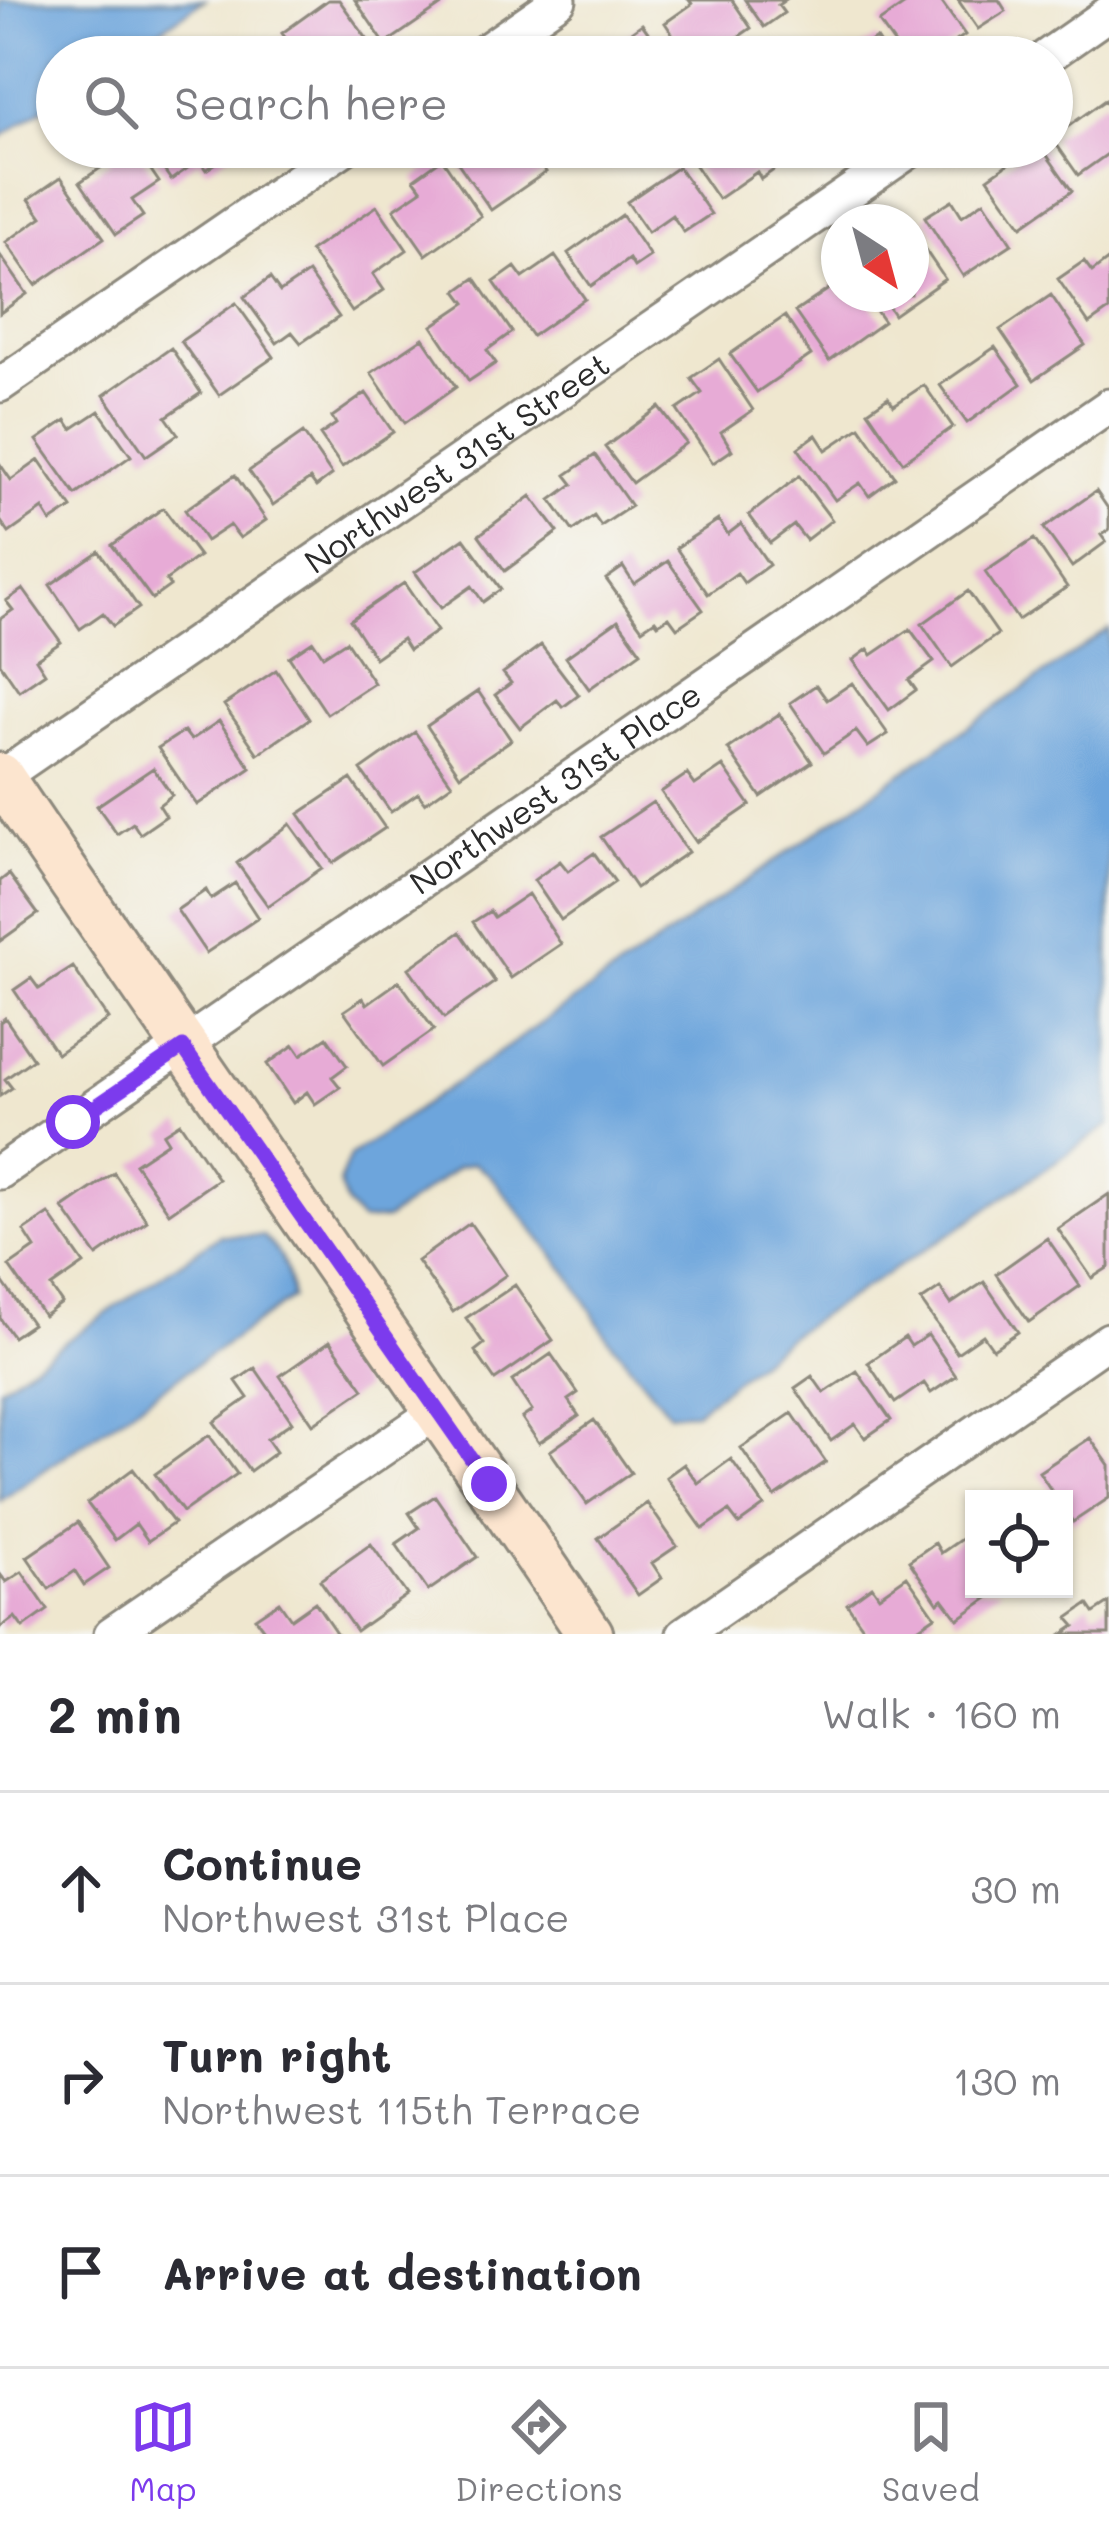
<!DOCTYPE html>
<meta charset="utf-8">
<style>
body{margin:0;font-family:Mali,sans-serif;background:#f7f7f7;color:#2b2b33}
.controls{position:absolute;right:36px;bottom:36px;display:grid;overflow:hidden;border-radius:0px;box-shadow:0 3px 9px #0004}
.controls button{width:108px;height:108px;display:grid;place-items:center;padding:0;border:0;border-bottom:3px solid #e1e1e2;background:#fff;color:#2b2b33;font:60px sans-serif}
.compass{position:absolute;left:821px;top:204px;width:108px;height:108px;border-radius:50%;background:#fff;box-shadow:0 3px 9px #0004;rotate:144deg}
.stop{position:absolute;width:36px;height:36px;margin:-27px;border:9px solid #7c3aed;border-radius:50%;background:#fff}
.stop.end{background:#7c3aed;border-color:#fff;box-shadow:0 3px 12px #0008}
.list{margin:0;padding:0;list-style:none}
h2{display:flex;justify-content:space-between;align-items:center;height:156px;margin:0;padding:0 48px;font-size:51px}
h2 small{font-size:39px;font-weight:400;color:#7c7c81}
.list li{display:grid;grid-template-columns:78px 1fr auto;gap:36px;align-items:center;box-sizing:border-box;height:192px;padding:0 48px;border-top:3px solid #e1e1e2}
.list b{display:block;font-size:45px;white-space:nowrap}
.list p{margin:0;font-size:39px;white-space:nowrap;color:#7c7c81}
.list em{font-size:39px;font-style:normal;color:#7c7c81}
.icon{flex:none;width:66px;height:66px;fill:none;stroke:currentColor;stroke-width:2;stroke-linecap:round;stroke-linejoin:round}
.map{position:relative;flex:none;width:1109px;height:1634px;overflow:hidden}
.search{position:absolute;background:#fff;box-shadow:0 3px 9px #0004;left:36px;right:36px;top:36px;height:132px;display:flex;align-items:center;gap:30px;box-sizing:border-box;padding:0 42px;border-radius:66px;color:#7c7c81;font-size:45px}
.sheet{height:732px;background:#fff}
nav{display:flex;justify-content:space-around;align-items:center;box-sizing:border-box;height:168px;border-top:3px solid #e1e1e2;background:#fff;font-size:33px;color:#7c7c81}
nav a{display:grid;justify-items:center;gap:6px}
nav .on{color:#7c3aed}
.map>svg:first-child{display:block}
</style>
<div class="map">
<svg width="1109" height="1634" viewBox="0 0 1109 1634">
<rect width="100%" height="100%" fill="#f6f6f2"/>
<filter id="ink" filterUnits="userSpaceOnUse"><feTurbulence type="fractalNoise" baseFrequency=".00833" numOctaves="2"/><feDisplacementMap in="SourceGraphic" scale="24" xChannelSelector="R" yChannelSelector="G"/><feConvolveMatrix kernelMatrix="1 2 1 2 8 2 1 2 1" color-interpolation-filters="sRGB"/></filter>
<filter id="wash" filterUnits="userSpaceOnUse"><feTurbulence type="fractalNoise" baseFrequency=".004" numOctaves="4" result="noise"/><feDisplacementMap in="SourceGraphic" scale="48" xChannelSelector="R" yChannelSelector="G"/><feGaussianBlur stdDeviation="2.7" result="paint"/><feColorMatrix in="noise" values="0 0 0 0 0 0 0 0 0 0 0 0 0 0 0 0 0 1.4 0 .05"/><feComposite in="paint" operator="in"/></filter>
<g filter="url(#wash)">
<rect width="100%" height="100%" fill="#efe7cf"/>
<path fill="#6da5dc" stroke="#4c6884" stroke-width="3" d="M 0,0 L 204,0 L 120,57 L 57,57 L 57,99 L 0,138 Z
M 1109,629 L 1109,1125 L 959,1228 L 793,1333 L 695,1412 L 669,1413 L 608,1338 L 570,1276 L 490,1175 L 473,1163 L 458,1167 L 387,1219 L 361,1221 L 347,1205 L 339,1183 L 350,1156 Z
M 220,1235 L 263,1236 C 284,1256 288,1270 292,1298 L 0,1501 L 0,1387 Z"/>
<g id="blocks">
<path fill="#e7abd6" d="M 328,0 L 339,0 L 367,39 L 341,57 L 299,57 L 282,33 Z
M 355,0 L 449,0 L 385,44 Z
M 689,0 L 732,0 L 751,28 L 709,57 L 688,57 L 665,23 L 692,4 Z
M 745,0 L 785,0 L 778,5 L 784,13 L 764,27 Z
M 911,0 L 940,0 L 965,35 L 933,57 L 904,57 L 879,22 Z
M 958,0 L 999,0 L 1006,11 L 978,29 Z
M 642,24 L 666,57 L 596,57 Z
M 876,38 L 888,57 L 847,57 Z
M 1105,100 L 1109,105 L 1109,153 L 1078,175 L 1052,138 Z
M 108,147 L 135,147 L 159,182 L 132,200 L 143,216 L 116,234 L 80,182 L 112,160 L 105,149 Z
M 148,147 L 231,147 L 234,151 L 206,170 L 199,160 L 171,180 Z
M 460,147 L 528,147 L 546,172 L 491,210 L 451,153 Z
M 540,147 L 582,147 L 554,167 Z
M 717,147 L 763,147 L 778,167 L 761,179 L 757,172 L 718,199 L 694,164 Z
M 1032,147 L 1041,147 L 1072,191 L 1022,226 L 988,178 Z
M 442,159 L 481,216 L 426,255 L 394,209 L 422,190 L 414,179 Z
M 678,167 L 711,214 L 684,232 L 672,215 L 648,232 L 627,202 Z
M 61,177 L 104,238 L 36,285 L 6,242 L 42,217 L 29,199 Z
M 952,200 L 962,216 L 984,201 L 1012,244 L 963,276 L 925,217 Z
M 377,206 L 407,250 L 373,274 L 384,290 L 352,312 L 310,251 Z
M 622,215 L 650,256 L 634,267 L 629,259 L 591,286 L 568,253 Z
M 911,229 L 945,279 L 894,315 L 880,294 L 911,294 Z
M 0,255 L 27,294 L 0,313 Z
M 555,256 L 585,299 L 532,336 L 494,282 L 515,267 L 523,278 Z
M 1109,259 L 1109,310 L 1089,324 L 1058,279 L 1084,261 L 1092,272 Z
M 308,273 L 339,317 L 301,343 L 292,332 L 277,343 L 244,297 L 270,278 L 280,292 Z
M 475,278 L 512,332 L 487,350 L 496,363 L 469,381 L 432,326 L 466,303 L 457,291 Z
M 839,282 L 839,294 L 864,294 L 884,322 L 829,361 L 795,312 Z
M 1051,295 L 1085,345 L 1034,380 L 1000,330 Z
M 236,303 L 274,357 L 219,395 L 181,341 Z
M 785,316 L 811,355 L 757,392 L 730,354 Z
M 423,338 L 456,387 L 405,423 L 371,373 Z
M 995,347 L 1021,384 L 967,423 L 940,385 Z
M 171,348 L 201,393 L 166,417 L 178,434 L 146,456 L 104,395 Z
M 719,359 L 753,410 L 721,432 L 732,450 L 713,463 L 677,410 L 702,393 L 691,378 Z
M 924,385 L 953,427 L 903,462 L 868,411 L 888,397 L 894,405 Z
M 366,393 L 393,432 L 342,467 L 320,435 L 336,424 L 332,417 Z
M 659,407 L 686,443 L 632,483 L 605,447 Z
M 99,411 L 131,456 L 76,495 L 37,440 L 66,420 L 72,429 Z
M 860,427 L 895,477 L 869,496 L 860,483 L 835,500 L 798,448 L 816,435 L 826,450 Z
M 303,433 L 332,475 L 316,487 L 310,479 L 273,505 L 249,471 Z
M 595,455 L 631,506 L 601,526 L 594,516 L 573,531 L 551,500 L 573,484 L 566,475 Z
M 39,460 L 72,508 L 51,522 L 43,509 L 9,533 L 0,520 L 0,464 L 11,480 Z
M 235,475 L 266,520 L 240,538 L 230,525 L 206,541 L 185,510 Z
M 799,476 L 832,520 L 806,540 L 794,525 L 770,543 L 749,515 Z
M 1096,491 L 1109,510 L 1109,530 L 1101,535 L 1106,542 L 1072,567 L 1044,528 Z
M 531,496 L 558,532 L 505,571 L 479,535 Z
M 163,508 L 199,556 L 166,580 L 170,586 L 152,599 L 112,545 Z
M 718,520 L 728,534 L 741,524 L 769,565 L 744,583 L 737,573 L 708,594 L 676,548 Z
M 464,538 L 501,589 L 483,602 L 472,586 L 441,608 L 415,572 Z
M 1034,539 L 1067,587 L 1018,620 L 985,572 Z
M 99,551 L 139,608 L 113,626 L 103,613 L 80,629 L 50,585 Z
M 668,561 L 703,610 L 677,628 L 669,617 L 658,624 L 655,620 L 642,629 L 606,579 L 623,567 L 634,584 Z
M 404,583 L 437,631 L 409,650 L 402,639 L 375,658 L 350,620 Z
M 23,589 L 61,642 L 36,659 L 45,673 L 19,691 L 0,663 L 0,619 L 13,610 L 6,601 Z
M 968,591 L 998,634 L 952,667 L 922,624 Z
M 618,620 L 641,652 L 589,689 L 566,657 Z
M 910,629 L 934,662 L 909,680 L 916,690 L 889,710 L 853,660 L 868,649 L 872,655 Z
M 313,641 L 323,656 L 346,641 L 374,683 L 327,714 L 289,657 Z
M 541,645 L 579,695 L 563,707 L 557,700 L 520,728 L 495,695 L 511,683 L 503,673 Z
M 276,670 L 309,719 L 258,754 L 224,705 Z
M 852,683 L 888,734 L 868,747 L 856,731 L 824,753 L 790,703 L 816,685 L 827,700 Z
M 478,691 L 511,740 L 460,775 L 427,726 Z
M 779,714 L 812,762 L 761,797 L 728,749 Z
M 219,721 L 251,768 L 197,805 L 158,748 L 184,731 L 191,740 Z
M 415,732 L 452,784 L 425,803 L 418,793 L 391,812 L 361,770 Z
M 723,766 L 750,805 L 696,842 L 661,792 L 687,774 L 695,785 Z
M 153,768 L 172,795 L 159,805 L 166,816 L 140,834 L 133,823 L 117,834 L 97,806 Z
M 351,779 L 385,828 L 333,863 L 299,814 Z
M 653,802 L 688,852 L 636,888 L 601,837 Z
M 290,824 L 322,868 L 268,906 L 237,863 Z
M 594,853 L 615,882 L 561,920 L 534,880 L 560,861 L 568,871 Z
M 9,874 L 38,914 L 0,941 L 0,881 Z
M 235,883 L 258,918 L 206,953 L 177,910 L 206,890 L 211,899 Z
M 528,894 L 561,944 L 511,978 L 473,922 L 490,911 L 494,917 Z
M 460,932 L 495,982 L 444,1018 L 409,968 Z
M 73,967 L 108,1019 L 57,1054 L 14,990 L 31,978 L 39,989 Z
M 399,981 L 434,1030 L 383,1066 L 344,1011 L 363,998 L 367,1004 Z
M 5,1018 L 33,1059 L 5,1079 L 12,1088 L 0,1096 L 0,1022 Z
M 327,1037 L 347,1066 L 332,1077 L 340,1087 L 315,1104 L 307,1092 L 293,1103 L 267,1064 L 294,1045 L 301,1055 Z
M 180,1123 L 218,1179 L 169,1213 L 135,1164 L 168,1142 L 163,1134 Z
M 114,1173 L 147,1221 L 97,1256 L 63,1208 Z
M 1109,1194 L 1109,1267 L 1092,1278 L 1058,1229 Z
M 49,1214 L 84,1264 L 51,1287 L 62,1303 L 44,1316 L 9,1266 L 35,1248 L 24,1231 Z
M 470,1223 L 506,1275 L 453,1312 L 417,1261 Z
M 1047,1238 L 1080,1286 L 1029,1322 L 996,1274 Z
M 0,1278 L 32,1324 L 13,1337 L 0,1318 Z
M 984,1282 L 1018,1332 L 993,1349 L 983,1335 L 957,1353 L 921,1301 L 940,1288 L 951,1304 Z
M 515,1285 L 553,1340 L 495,1380 L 475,1351 L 484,1344 L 466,1318 Z
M 928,1335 L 956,1376 L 931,1393 L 924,1383 L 895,1403 L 868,1363 L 905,1337 L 911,1346 Z
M 330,1341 L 364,1389 L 313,1424 L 280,1376 Z
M 551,1354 L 578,1393 L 568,1400 L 579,1416 L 539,1443 L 522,1418 L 532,1411 L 512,1381 Z
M 255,1368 L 292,1422 L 267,1439 L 276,1452 L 250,1471 L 214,1422 L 248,1398 L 236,1381 Z
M 857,1371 L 891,1420 L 865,1438 L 855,1424 L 831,1441 L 795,1388 L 812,1376 L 824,1393 Z
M 792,1413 L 826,1462 L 775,1497 L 741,1448 Z
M 594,1420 L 631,1473 L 587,1504 L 550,1451 Z
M 209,1435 L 237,1474 L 183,1512 L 155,1474 Z
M 1090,1438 L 1109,1465 L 1109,1498 L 1073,1522 L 1064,1509 L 1064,1499 L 1057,1499 L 1039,1472 Z
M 731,1459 L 764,1506 L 739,1524 L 729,1511 L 703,1529 L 666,1477 L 684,1464 L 698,1483 Z
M 133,1469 L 174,1523 L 148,1541 L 136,1524 L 115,1540 L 87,1503 Z
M 435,1496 L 477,1557 L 428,1591 L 396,1544 L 419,1528 L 409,1513 Z
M 647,1503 L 677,1546 L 652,1563 L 662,1578 L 638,1595 L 598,1538 Z
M 78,1522 L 109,1568 L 84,1585 L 75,1571 L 49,1589 L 27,1557 Z
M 970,1533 L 974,1538 L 974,1589 L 1001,1589 L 958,1619 L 943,1599 L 938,1603 L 909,1561 L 935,1543 L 941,1553 Z
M 371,1544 L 407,1595 L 356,1631 L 320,1580 Z
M 22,1572 L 48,1610 L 23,1628 L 15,1617 L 0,1628 L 0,1574 L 6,1582 Z
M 907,1576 L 935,1616 L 909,1634 L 868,1634 L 847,1604 L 872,1586 L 879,1596 Z
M 279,1602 L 291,1619 L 315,1602 L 337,1634 L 267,1634 L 255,1618 Z
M 1109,1603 L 1109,1634 L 1063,1634 L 1075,1626 L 1068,1618 L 1088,1604 L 1094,1613 Z"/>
</g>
</g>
<g filter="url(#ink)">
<use href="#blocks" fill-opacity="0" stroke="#8d897d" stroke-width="3"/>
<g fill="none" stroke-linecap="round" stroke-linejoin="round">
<defs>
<g id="street">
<path d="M 477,57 L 559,0"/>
<path d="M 1046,57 L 1109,13"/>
<path d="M 0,385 L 346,147"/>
<path id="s1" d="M 0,778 L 915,147"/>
<path id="s2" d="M 0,1172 L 1109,406"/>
<path d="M 111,1634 L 439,1410"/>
<path d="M 684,1634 L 1109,1340"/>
</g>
<path id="secondary" d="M 0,776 C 194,1064 396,1346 590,1634"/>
</defs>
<use href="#street" stroke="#8d897d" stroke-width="39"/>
<use href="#secondary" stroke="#8d897d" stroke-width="51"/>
<use href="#street" stroke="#fff" stroke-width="33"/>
<use href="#secondary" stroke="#fce5cf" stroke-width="45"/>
</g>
</g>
<g fill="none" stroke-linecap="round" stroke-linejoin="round" filter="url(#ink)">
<path stroke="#7c3aed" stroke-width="15" d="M 73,1122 L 183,1047 L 489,1484"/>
</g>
<g text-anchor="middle" stroke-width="10" stroke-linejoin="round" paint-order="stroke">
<g font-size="33" fill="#2b2b2b" stroke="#f6f6f2">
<text dy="12" stroke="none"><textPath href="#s1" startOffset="555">Northwest 31st Street</textPath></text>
<text dy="12" stroke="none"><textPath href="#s2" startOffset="675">Northwest 31st Place</textPath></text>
</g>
</g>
</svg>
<div class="controls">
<button><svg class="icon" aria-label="locate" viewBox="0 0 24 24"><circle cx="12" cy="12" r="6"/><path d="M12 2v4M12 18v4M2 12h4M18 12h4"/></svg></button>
</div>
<svg class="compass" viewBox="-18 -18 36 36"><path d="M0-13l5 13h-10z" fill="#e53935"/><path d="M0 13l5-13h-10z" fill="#7c7c81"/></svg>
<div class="stop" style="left:73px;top:1122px"></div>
<div class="stop end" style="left:489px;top:1484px"></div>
<div class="search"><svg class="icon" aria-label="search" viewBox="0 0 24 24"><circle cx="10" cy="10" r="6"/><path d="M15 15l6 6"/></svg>Search here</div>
</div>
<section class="sheet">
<h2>2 min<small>Walk · 160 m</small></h2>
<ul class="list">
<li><svg class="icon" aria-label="ahead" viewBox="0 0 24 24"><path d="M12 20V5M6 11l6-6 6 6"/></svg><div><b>Continue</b><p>Northwest 31st Place</p></div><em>30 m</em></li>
<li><svg class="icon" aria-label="right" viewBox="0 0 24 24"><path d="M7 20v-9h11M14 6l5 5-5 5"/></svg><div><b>Turn right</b><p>Northwest 115th Terrace</p></div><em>130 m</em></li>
<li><svg class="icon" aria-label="arrive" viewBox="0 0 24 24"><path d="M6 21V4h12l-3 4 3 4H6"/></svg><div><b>Arrive at destination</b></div></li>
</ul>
</section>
<nav>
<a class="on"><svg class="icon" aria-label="map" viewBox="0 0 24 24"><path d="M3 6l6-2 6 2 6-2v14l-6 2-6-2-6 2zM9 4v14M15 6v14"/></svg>Map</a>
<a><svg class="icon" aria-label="directions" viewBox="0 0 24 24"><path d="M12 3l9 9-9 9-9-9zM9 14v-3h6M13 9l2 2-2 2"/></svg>Directions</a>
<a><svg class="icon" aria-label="saved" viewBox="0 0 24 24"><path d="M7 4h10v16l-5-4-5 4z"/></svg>Saved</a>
</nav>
